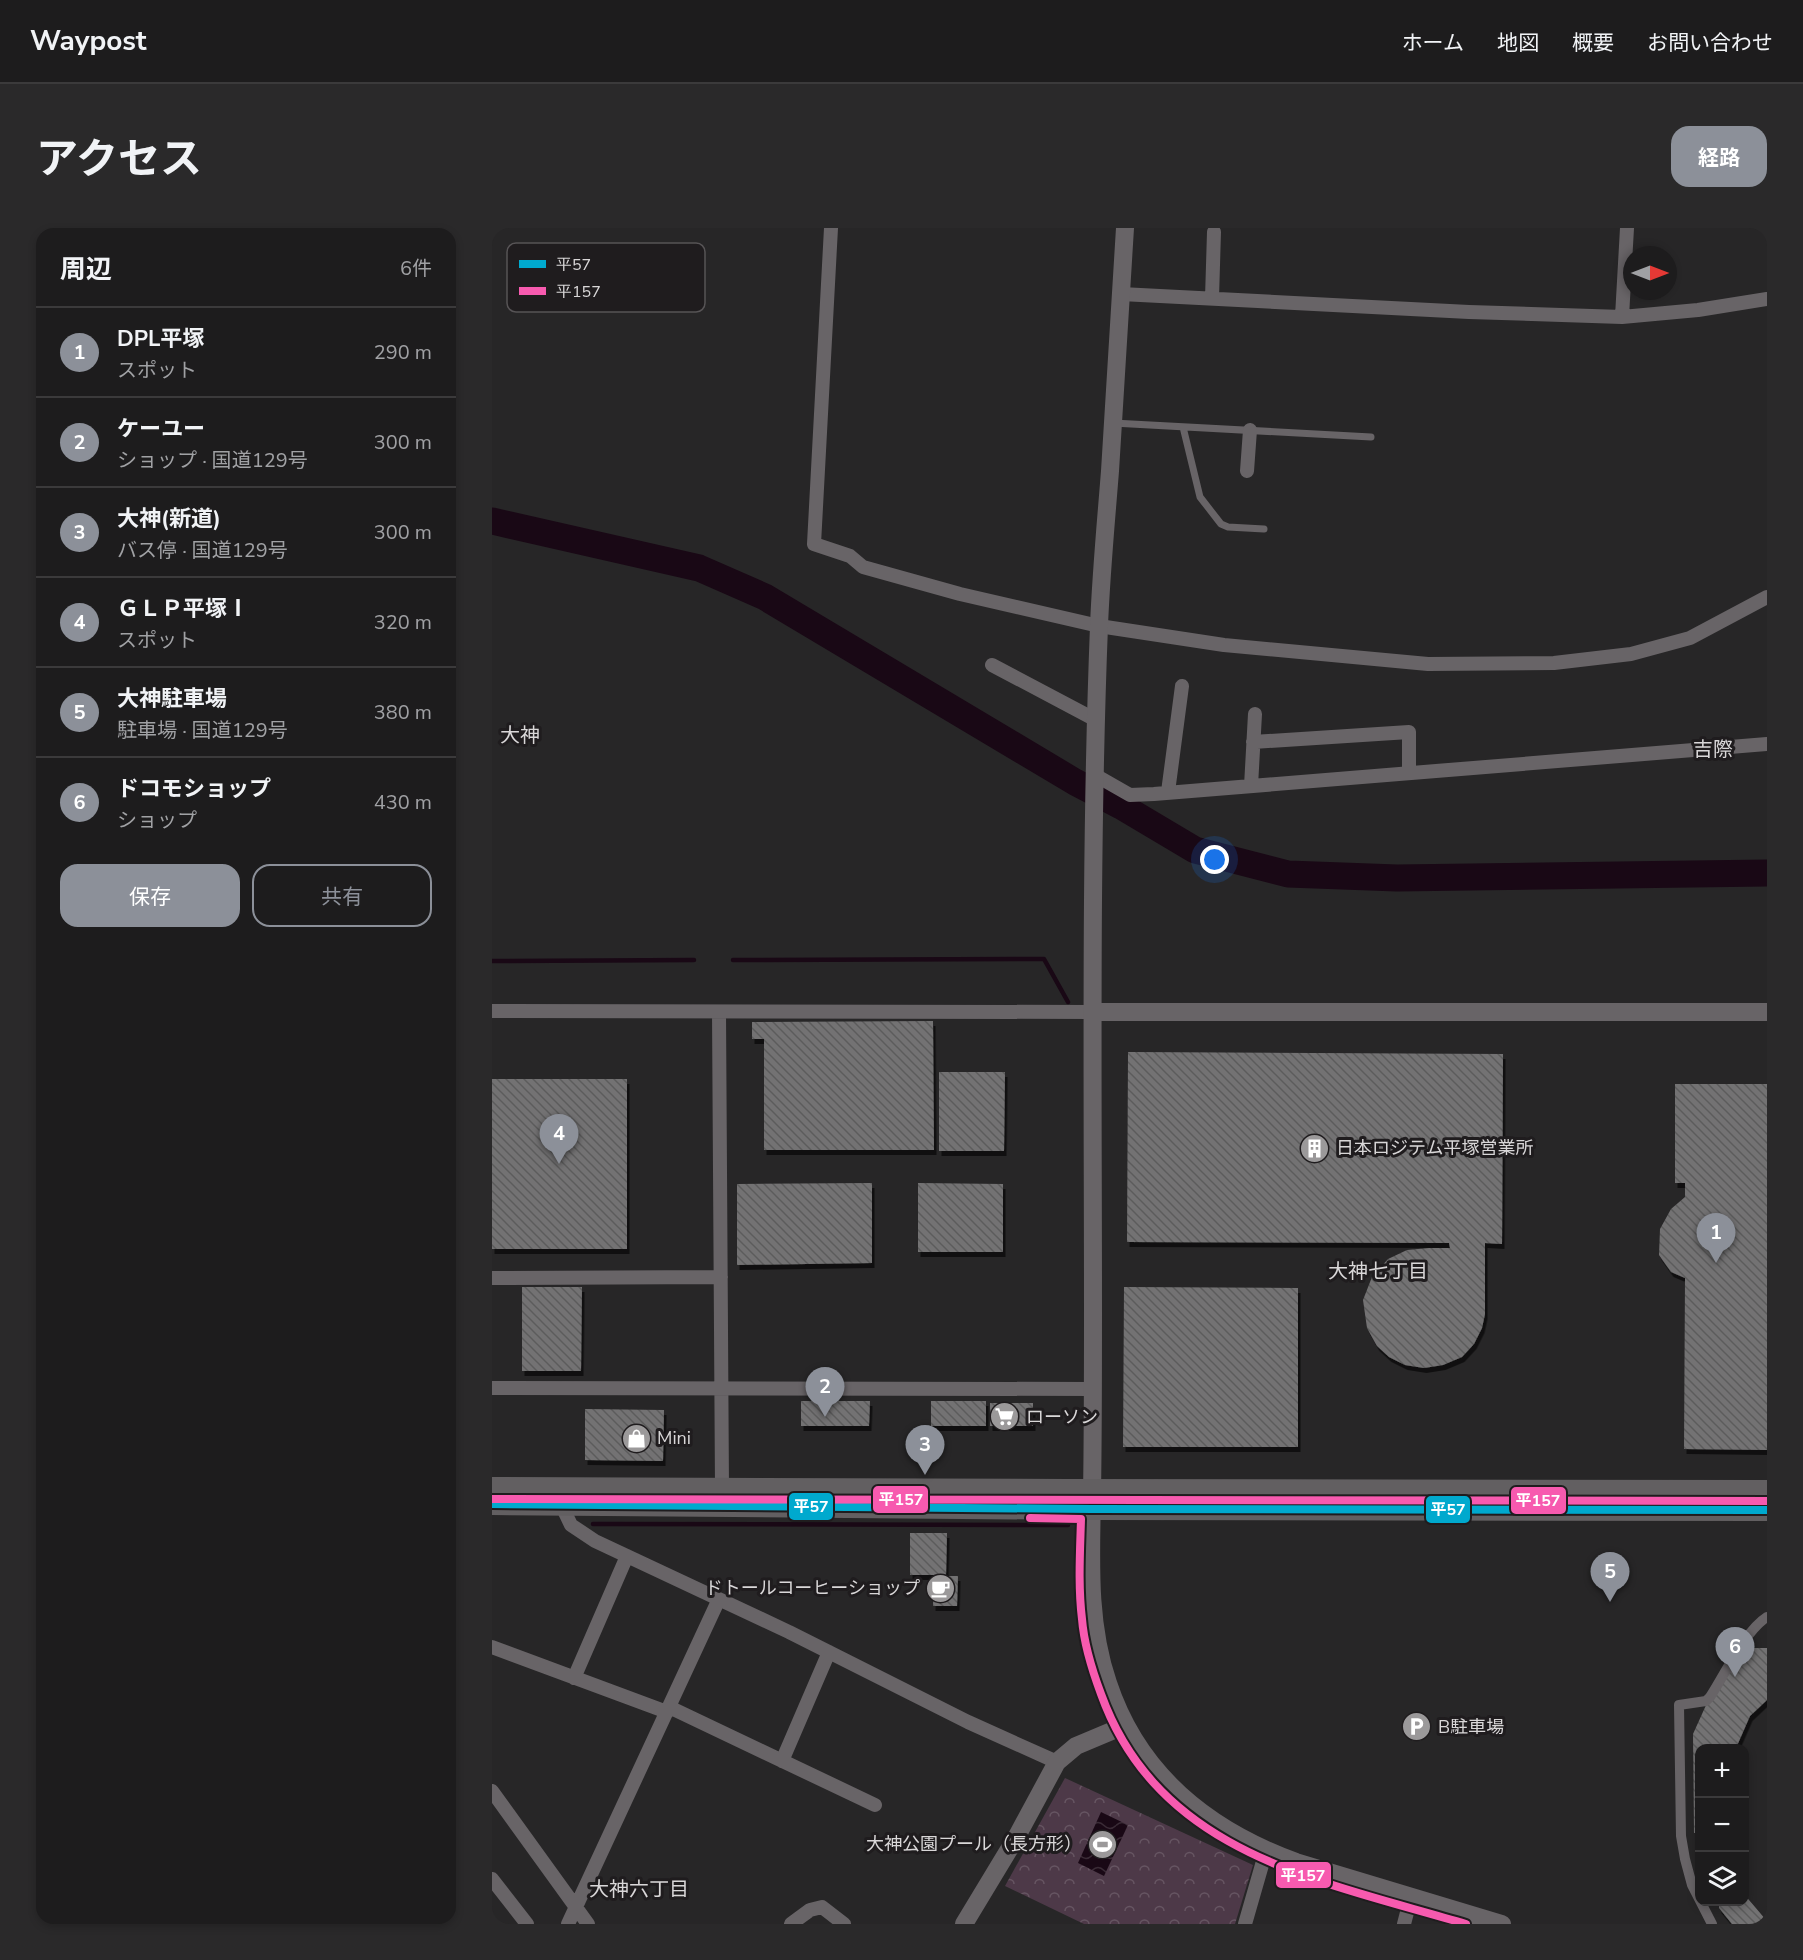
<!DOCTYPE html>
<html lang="ja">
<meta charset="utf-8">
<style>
body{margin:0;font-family:"Nunito Sans","Noto Sans JP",sans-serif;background:#2a292a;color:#f1f3f6}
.controls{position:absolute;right:18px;bottom:18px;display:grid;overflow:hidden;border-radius:12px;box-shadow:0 3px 9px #0003}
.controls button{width:54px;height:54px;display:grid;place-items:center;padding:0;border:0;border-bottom:2px solid #3b3a3b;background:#1d1c1d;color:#f1f3f6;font:30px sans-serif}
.compass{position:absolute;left:1131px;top:18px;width:54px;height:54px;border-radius:50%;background:#1d1c1d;box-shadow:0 3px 9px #0003;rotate:90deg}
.you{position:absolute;left:723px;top:632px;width:21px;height:21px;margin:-15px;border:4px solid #fff;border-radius:50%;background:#1a73e8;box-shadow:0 0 0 9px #1a73e833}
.badge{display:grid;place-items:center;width:39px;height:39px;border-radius:50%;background:#8c9099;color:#fff;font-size:20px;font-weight:700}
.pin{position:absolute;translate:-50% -50px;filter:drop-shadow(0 2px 3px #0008)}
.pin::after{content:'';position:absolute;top:32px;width:21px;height:18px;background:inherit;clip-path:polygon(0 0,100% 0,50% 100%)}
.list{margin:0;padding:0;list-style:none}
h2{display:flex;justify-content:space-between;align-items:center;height:78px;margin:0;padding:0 24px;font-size:26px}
h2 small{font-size:20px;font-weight:400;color:#a0a1a4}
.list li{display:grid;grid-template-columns:39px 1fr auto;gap:18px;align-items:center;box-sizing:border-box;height:90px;padding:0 24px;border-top:2px solid #3b3a3b}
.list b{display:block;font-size:22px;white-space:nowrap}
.list p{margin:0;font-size:20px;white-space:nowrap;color:#a0a1a4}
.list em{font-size:20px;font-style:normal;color:#a0a1a4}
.actions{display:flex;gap:12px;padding:18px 24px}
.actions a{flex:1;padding:14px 0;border:2px solid #8c9099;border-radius:18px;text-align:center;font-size:21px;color:#8c9099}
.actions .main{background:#8c9099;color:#fff}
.icon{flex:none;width:33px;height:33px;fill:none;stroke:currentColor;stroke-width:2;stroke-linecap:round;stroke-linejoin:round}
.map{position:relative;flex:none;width:1275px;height:1696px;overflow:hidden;border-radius:18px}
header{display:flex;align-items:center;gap:36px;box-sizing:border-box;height:84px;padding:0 30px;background:#1d1c1d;border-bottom:2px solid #3b3a3b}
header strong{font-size:28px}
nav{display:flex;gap:33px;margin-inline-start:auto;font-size:21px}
.intro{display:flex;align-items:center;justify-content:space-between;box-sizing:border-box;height:144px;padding:0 36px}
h1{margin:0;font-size:42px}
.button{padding:15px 27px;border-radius:18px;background:#8c9099;color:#fff;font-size:21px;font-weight:700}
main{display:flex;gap:36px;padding:0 36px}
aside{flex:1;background:#1d1c1d;border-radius:18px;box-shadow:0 3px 9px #0003}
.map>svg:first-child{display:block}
</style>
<header>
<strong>Waypost</strong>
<nav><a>ホーム</a><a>地図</a><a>概要</a><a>お問い合わせ</a></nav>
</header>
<div class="intro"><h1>アクセス</h1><a class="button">経路</a></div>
<main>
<aside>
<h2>周辺<small>6件</small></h2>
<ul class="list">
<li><span class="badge">1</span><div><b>DPL平塚</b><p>スポット</p></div><em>290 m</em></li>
<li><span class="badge">2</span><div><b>ケーユー</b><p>ショップ · 国道129号</p></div><em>300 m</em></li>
<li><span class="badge">3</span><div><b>大神(新道)</b><p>バス停 · 国道129号</p></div><em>300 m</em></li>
<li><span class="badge">4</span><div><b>ＧＬＰ平塚Ⅰ</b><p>スポット</p></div><em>320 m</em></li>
<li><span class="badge">5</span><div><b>大神駐車場</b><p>駐車場 · 国道129号</p></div><em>380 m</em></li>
<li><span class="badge">6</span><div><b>ドコモショップ</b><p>ショップ</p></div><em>430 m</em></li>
</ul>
<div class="actions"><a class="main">保存</a><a>共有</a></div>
</aside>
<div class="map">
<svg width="1275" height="1696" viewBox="0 0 1275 1696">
<defs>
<pattern id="park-crowns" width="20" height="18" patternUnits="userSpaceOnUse" patternTransform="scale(1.5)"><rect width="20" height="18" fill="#4d3948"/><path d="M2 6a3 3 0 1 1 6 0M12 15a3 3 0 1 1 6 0" fill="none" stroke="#665562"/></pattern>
<pattern id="water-waves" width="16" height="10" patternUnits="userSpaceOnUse" patternTransform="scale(1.5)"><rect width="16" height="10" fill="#190815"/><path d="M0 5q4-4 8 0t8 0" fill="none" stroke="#3a2b36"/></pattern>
<pattern id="building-back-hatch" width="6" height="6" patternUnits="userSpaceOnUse" patternTransform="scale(1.5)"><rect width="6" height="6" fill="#737273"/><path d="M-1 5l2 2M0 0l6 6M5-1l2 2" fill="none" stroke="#5c5c5c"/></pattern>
<filter id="shadow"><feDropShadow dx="2.5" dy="5" stdDeviation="0" flood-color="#0009"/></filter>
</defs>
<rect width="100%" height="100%" fill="#272627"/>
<path fill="url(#park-crowns)" d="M 573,1550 L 761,1637 L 743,1696 L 592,1696 L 513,1658 Z"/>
<path fill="url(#water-waves)" d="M 609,1584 L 636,1597 L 612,1648 L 586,1635 Z"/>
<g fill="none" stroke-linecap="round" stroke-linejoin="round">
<path stroke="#190815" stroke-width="4.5" d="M 241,732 L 552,731 L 576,774
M 0,733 L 202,732
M 101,1296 L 576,1297"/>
<path stroke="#190815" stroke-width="27" d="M 0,293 L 207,340 L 273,369 L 583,554 L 629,578 L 703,622 L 796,646 L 905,650 L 1275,645"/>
</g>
<path fill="url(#building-back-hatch)" filter="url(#shadow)" d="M 441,793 L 442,922 L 272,922 L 272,811 L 260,811 L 260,794 Z
M 636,824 L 1011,826 L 1010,1016 L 993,1015 L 993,1086 L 990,1100 L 982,1116 L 970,1129 L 951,1137 L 932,1140 L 913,1137 L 897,1129 L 885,1118 L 875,1100 L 871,1072 L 880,1049 L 896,1031 L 915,1022 L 937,1020 L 958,1020 L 957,1015 L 635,1014 Z
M 447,844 L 513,844 L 512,923 L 447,923 Z
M 0,851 L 135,851 L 135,1021 L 0,1021 Z
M 1183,856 L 1275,856 L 1275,1222 L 1192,1221 L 1193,1050 L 1179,1044 L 1167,1027 L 1168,1001 L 1179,981 L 1193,969 L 1193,955 L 1183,955 Z
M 380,955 L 380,1035 L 245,1037 L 245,956 Z
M 426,955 L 511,956 L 511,1024 L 426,1024 Z
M 30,1059 L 90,1059 L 89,1143 L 30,1143 Z
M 632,1059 L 806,1060 L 806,1219 L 631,1219 Z
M 309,1173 L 378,1173 L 377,1198 L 309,1198 Z
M 439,1173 L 494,1173 L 494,1198 L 439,1198 Z
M 498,1175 L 541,1175 L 541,1198 L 498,1198 Z
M 93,1181 L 172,1182 L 171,1233 L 93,1232 Z
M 418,1305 L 455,1305 L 454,1348 L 466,1348 L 465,1378 L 441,1378 L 442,1347 L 418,1347 Z
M 1262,1420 L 1275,1420 L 1275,1472 L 1258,1488 L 1244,1520 L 1208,1520 L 1208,1605 L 1202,1605 L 1201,1506 L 1224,1455 Z
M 1252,1666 L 1274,1692 L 1272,1694 L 1274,1696 L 1240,1696 L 1227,1680 L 1227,1674 L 1252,1674 Z"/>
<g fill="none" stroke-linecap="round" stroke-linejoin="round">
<path stroke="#686467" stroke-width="7" d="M 621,195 L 879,209
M 691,199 L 708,269 L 729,296 L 736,299 L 772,301"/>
<path stroke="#686467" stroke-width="10" d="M 1220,1696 L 1200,1657 L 1193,1631 L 1189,1608 L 1187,1477 L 1214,1473 L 1218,1469 C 1233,1446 1253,1403 1275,1389"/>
<path stroke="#686467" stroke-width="14" d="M 339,0 L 322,316 L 358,328 L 371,339 L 468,366 L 607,398 L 732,417 L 936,436 L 1062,435 L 1139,426 L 1198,410 L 1275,369
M 629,66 L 977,84 L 1130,89 L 1135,0
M 720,70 L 722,4
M 1130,89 L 1206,82 L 1275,71
M 755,243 L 758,202
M 500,437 L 604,492
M 761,514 L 917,504 L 917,545
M 603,547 L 638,567 L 662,566 L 1275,516
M 759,558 L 763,486
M 676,564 L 690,458
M 0,783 L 601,784
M 227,784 L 230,1261
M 0,1050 L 229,1049
M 0,1160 L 601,1161
M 69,1276 L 79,1297 L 103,1313 L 297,1404 L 476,1494 L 565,1534
M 0,1419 L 175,1484
M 82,1450 L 135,1328
M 177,1479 L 383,1577
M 290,1533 L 337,1424
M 0,1563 L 96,1696
M 0,1651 L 35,1696
M 76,1696 L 227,1371
M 299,1696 L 318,1682 L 330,1679 L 352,1696
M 753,1696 L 774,1623
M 912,1696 L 919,1669"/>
<path stroke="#686467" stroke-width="18" d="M 633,0 C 628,81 623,162 618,243 C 614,294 609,346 607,398 C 598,627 601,856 601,1084 C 601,1145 601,1205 600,1266 C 599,1330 595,1394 616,1455 C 646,1546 716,1602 804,1634 L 1010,1696
M 601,784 L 1275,784
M 472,1696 L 524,1610 L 565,1534 L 584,1518 L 634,1497"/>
<path stroke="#625f61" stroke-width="22" d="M 0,1260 L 576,1262 L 1275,1263
M 0,1276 L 600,1281 L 1275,1282"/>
<defs>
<path id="bus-1" d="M 0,1276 L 600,1281 L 1275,1282"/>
<path id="bus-2" d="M 0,1271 L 1275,1273
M 538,1290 L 589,1291 C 588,1325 586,1358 590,1391 C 592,1417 600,1442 609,1466 C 667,1627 830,1653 974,1696"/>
</defs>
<use href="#bus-1" stroke="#1f1c1e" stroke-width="12"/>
<use href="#bus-2" stroke="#1f1c1e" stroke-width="12"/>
<use href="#bus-1" stroke="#00a9ce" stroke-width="8"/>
<use href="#bus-2" stroke="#f75aaf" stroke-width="8"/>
</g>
<defs>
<symbol id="building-disc" viewBox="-11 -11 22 22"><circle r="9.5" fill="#9b999a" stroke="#1f1c1e"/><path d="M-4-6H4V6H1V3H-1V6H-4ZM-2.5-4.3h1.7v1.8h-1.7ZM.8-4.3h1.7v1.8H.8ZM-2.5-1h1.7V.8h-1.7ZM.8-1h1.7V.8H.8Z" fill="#fff"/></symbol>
<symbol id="supermarket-disc" viewBox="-11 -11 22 22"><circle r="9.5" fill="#9b999a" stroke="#1f1c1e"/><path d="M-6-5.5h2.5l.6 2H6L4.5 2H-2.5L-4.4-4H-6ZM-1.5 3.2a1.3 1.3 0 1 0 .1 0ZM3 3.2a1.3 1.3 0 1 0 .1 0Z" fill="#fff"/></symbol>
<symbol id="shop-disc" viewBox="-11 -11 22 22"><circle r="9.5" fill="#9b999a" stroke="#1f1c1e"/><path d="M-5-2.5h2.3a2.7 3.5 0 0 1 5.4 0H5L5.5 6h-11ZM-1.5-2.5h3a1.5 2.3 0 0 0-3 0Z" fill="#fff"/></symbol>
<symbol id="cafe-disc" viewBox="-11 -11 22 22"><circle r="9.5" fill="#9b999a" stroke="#1f1c1e"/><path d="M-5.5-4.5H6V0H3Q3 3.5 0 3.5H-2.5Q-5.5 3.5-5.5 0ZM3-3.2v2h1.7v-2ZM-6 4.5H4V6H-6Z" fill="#fff"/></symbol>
<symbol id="parking-disc" viewBox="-11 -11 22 22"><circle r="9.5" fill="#9b999a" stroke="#1f1c1e"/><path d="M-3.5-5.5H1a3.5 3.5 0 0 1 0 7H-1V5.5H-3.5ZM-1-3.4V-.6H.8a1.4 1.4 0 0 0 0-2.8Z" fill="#fff"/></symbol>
<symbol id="stadium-disc" viewBox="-11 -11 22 22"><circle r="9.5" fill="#9b999a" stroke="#1f1c1e"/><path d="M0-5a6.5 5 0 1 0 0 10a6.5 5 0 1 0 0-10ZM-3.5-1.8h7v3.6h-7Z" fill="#fff"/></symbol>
</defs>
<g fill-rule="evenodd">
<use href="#building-disc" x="806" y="904" width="33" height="33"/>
<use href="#supermarket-disc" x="496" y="1172" width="33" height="33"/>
<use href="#shop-disc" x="128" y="1194" width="33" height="33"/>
<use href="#cafe-disc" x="432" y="1344" width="33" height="33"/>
<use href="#parking-disc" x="908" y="1482" width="33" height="33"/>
<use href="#stadium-disc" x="594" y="1600" width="33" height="33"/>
</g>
<g text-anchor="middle" stroke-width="6" stroke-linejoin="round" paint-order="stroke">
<g font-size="18" fill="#d9d7d8" stroke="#1f1c1e" text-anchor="start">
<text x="844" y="926">日本ロジテム平塚営業所</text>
<text x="534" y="1195">ローソン</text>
<text x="165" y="1216">Mini</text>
<text x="428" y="1366" text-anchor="end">ドトールコーヒーショップ</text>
<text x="946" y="1505">B駐車場</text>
<text x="590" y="1622" text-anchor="end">大神公園プール（長方形）</text>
</g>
<g font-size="20" fill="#d9d7d8" stroke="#1f1c1e">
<text x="28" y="514">大神</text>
<text x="1221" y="528">吉際</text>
<text x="886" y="1050">大神七丁目</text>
<text x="147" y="1668">大神六丁目</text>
</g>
</g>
<rect x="15" y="15" width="198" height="69" rx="9" fill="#1f1c1e" stroke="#575456" stroke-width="1.5"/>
<rect x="27" y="32" width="27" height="8" fill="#00a9ce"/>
<rect x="27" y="59" width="27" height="8" fill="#f75aaf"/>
<g font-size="16" fill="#d9d7d8">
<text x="64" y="42">平57</text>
<text x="64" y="69">平157</text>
</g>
<g stroke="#1f1c1e" stroke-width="2">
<rect x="380" y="1257" width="57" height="29" rx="6" fill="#f75aaf"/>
<rect x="1018" y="1258" width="57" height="29" rx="6" fill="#f75aaf"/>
<rect x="296" y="1264" width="46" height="29" rx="6" fill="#00a9ce"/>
<rect x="933" y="1267" width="46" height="29" rx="6" fill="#00a9ce"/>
<rect x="783" y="1633" width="57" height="28" rx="6" fill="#f75aaf"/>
</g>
<g font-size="16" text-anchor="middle" font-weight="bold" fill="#fff">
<text x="409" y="1277">平157</text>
<text x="1046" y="1278">平157</text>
<text x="319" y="1284">平57</text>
<text x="956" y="1287">平57</text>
<text x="811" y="1653">平157</text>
</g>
</svg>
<div class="controls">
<button>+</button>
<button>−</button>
<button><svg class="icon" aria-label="layers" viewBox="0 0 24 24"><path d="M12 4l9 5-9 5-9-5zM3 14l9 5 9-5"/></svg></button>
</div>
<svg class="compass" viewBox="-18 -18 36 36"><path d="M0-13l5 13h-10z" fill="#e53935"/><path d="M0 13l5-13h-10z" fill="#a0a1a4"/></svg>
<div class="you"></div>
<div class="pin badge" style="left:1224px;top:1035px">1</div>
<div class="pin badge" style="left:333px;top:1189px">2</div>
<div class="pin badge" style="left:433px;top:1247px">3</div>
<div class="pin badge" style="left:67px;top:936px">4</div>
<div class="pin badge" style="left:1118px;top:1374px">5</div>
<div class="pin badge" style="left:1243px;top:1449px">6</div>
</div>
</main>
